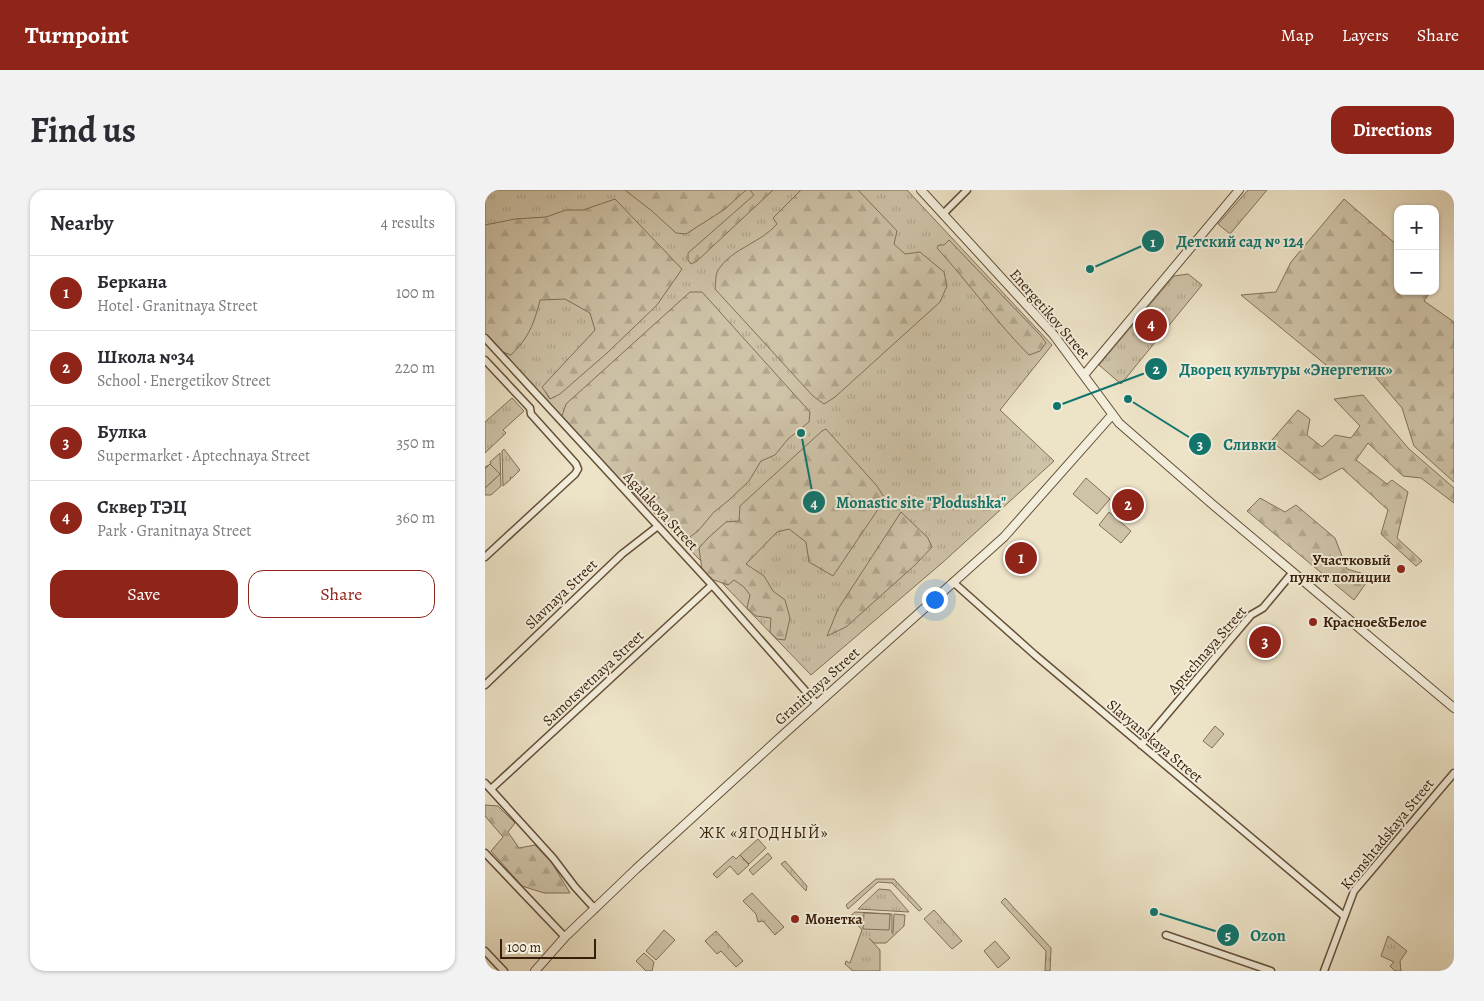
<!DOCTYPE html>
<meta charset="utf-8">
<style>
body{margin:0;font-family:Alegreya,serif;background:#f2f2f3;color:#2b2b33}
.controls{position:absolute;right:15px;top:15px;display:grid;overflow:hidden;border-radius:10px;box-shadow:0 1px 4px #0004}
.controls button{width:45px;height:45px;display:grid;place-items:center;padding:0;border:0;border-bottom:1px solid #e1e1e2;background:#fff;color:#2b2b33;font:25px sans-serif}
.scale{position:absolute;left:15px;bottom:12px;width:96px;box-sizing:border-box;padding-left:5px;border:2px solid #371e09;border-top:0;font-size:14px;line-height:18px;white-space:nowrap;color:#371e09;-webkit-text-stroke:4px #f3eddb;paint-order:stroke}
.you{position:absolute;left:449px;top:409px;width:18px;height:18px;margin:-12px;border:4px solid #fff;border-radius:50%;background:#1a73e8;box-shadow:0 0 0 8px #1a73e833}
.badge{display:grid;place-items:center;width:32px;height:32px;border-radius:50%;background:#8f2418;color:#fff;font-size:16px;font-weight:700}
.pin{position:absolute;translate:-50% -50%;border:2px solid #fff;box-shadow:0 1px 5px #0006}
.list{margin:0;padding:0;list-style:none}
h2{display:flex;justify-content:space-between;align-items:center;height:65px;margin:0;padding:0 20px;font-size:21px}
h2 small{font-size:16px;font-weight:400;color:#7c7c81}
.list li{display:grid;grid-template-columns:32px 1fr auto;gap:15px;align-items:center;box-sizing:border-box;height:75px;padding:0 20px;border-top:1px solid #e1e1e2}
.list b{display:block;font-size:19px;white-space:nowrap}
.list p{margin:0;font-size:16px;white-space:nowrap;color:#7c7c81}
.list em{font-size:16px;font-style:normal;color:#7c7c81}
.actions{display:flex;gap:10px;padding:15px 20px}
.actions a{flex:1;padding:11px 0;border:1px solid #8f2418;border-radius:15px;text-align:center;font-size:18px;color:#8f2418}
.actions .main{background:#8f2418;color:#fff}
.map{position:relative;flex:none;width:969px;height:781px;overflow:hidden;border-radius:15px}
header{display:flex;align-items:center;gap:30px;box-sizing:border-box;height:70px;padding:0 25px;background:#8f2418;color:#fff}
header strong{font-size:24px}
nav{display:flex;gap:28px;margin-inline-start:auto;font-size:18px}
.intro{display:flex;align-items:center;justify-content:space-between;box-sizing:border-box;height:120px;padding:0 30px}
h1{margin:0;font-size:35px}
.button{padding:12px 22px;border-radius:15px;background:#8f2418;color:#fff;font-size:18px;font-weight:700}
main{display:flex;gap:30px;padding:0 30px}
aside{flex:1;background:#fff;border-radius:15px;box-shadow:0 1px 4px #0004}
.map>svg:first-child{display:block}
</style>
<header>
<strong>Turnpoint</strong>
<nav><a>Map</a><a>Layers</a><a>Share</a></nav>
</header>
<div class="intro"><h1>Find us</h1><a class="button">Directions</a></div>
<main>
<aside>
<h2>Nearby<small>4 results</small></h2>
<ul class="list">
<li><span class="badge">1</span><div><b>Беркана</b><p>Hotel · Granitnaya Street</p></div><em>100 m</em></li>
<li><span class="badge">2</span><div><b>Школа №34</b><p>School · Energetikov Street</p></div><em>220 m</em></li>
<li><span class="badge">3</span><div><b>Булка</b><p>Supermarket · Aptechnaya Street</p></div><em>350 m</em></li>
<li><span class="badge">4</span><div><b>Сквер ТЭЦ</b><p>Park · Granitnaya Street</p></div><em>360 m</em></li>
</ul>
<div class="actions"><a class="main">Save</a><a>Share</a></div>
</aside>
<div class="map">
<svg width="969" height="781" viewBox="0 0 969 781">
<defs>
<pattern id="grass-tufts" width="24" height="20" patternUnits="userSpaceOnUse" patternTransform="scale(1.25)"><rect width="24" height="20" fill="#cec2a7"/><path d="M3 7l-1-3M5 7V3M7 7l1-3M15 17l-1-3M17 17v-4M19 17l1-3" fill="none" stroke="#b2a68e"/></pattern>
<pattern id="forest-firs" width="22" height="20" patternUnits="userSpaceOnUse" patternTransform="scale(1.25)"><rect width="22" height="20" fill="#cec2a7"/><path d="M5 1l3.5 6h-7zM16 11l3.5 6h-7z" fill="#b2a68e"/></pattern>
</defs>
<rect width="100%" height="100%" fill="#ede3c7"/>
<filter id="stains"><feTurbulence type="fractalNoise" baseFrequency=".004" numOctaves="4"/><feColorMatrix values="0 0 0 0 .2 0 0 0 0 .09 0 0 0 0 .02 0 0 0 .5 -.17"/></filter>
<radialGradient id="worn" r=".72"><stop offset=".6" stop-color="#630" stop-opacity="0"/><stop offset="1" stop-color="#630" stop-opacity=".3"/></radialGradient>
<path fill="url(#grass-tufts)" stroke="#827058" d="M 0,0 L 422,0 L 567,155 L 515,220 L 569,271 L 457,373 L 326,485 L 43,192 L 0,138 Z
M 763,0 L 782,0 L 745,44 L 733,34 Z
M 703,84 L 717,95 L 636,194 L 614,175 L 689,86 Z
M 27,208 L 39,221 L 18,240 L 21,243 L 0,263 L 0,232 Z
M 19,259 L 35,280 L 27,288 L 25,287 L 26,289 L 18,296 L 17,261 Z
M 15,263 L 16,296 L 6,305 L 0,305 L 0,298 L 15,284 L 5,275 L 0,279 L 0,277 L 6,274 L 5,272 Z
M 283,663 L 287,668 L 268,685 L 264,680 Z
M 255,665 L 264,675 L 253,685 L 245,676 L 232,688 L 228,684 L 248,666 L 251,669 Z
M 300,671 L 322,696 L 321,701 L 296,674 Z
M 391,689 L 409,689 L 437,719 L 434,721 L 407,693 L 393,692 L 363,719 L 361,715 Z
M 394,699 L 405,700 L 424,722 L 373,719 Z
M 267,703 L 299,737 L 290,745 L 278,731 L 273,732 L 271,724 L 258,711 Z
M 520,708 L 566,758 L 565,781 L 560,781 L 561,761 L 516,712 Z
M 449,720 L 477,751 L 467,759 L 439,729 Z
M 370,722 L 407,724 L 407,743 L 408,743 L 409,724 L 420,725 L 419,736 L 401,753 L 389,753 L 384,748 L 395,760 L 395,781 L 368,781 L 360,774 L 361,771 L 365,773 L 377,740 L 365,726 Z
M 231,741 L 258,771 L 251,777 L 236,761 L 232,764 L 220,751 Z
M 903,746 L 922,761 L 915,771 L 916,781 L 910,781 L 905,776 L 909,772 L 896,766 Z
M 159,763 L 169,772 L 167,781 L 161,781 L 151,771 Z"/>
<path fill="url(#forest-firs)" stroke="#827058" d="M 140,0 L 261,0 L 240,19 L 201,44 L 191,43 L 167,21 Z
M 265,0 L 288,0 L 212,71 L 206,74 L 203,70 L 203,63 L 269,5 Z
M 316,0 L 373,0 L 412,41 L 409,54 L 420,64 L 435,62 L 459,82 L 462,96 L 455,112 L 350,207 L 339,214 L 328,206 L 230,99 C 231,94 230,85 233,80 C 247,58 276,53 292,34 L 288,28 Z
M 130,9 L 197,79 L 172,115 L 122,163 L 75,204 L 65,209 L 57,197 L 110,140 L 105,123 L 80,109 L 55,110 C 49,134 44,147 26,165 L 18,162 L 0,144 L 0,35 L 30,29 L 61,27 L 81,20 L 98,20 Z
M 859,9 L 913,56 L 913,101 L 946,101 L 939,111 L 969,132 L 969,292 L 929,256 L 917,218 L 888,184 L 846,179 L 756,105 L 791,102 L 806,72 Z
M 464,50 L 556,146 L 561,153 L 555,161 L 544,165 C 511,132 484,93 452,58 L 454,55 L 459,55 Z
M 205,102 L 217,102 L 325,222 L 324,232 L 303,249 L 290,265 L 276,271 L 264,291 L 244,310 L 229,322 L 213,341 L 198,352 L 128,282 L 77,226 L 81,214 Z
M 878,205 L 924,259 L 969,298 L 969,313 L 936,288 L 918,286 L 883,253 L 871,270 L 902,294 L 907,290 L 923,302 L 912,348 L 937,371 L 931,376 L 896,344 L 903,320 L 857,278 L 835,290 L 786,251 L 813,220 L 825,229 L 822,245 L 837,257 L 850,245 L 866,248 L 875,236 L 849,209 Z
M 341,239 L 392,296 L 400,309 L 348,386 L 324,372 L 321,352 L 304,339 L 292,342 L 261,374 L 279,386 L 288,401 L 300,410 L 305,428 L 300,450 L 292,449 L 285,442 L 286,428 L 271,426 L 262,418 L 265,405 L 259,397 L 249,390 L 243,395 L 226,389 L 217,380 L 214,358 L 223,348 L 241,332 L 254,331 L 255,316 L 337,241 Z
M 775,308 L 800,322 L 811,315 L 850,348 L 862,379 L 886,386 L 869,410 L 762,321 Z
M 416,322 L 443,348 L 447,357 L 430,375 L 361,437 L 342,446 L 353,419 Z
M 0,615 L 13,616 L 30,633 L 23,642 L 34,658 L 50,655 L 67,673 L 85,703 L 59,703 L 37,696 L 6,661 L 18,647 L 0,626 Z"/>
<path fill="#cec2a7" stroke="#827058" d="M 5,274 L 15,284 L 0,298 L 0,279 Z
M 601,288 L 625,309 L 612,324 L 588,304 Z
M 624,322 L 646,341 L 636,353 L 614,335 Z
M 730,536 L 739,544 L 727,558 L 718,551 Z
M 273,649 L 281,658 L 264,674 L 255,665 Z
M 379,723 L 405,724 L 404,740 L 378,739 Z
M 179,740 L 190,750 L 171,770 L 161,761 Z
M 510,751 L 525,768 L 513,778 L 499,761 Z"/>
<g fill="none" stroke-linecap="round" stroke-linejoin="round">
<defs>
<path id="minor" d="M 458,24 L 482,0
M 0,148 L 227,395 L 332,514
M 0,170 L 45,218 L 46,224 L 91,274 L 93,279 L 90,284 L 0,367
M 468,392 L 550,465 L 859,726
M 0,495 L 137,364 L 173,336
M 656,555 L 766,425 L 778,418 L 808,382
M 0,593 L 68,668 L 90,697 L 110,719
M 6,599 L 227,395
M 0,663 L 80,747
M 681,745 L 786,781
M 0,761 L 19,781
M 839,781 L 869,701 L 969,583"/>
<path id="tertiary" d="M 436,0 L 568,144 L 634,233 L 727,314 L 969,518
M 599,185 L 754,0
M 50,781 L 80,747 L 151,679 L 300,543 L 519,347 L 627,225"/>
</defs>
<use href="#minor" stroke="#644f38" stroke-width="9"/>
<use href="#tertiary" stroke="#644f38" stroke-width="10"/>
<use href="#minor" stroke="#f3eddb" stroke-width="6"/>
<use href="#tertiary" stroke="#f3eddb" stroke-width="8"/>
</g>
<g fill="#8f2418" stroke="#f3eddb" stroke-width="2">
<circle cx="916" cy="379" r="5"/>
<circle cx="828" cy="432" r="5"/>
<circle cx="310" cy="729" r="5"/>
</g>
<g text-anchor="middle" stroke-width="4" stroke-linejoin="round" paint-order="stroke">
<g font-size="15" fill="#371e09" stroke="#f3eddb">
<text transform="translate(565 124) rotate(49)" y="5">Energetikov Street</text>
<text transform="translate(176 321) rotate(47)" y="5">Agalakova Street</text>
<text transform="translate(76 404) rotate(-44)" y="5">Slavnaya Street</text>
<text transform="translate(722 460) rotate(-49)" y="5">Aptechnaya Street</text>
<text transform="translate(108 488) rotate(-43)" y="5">Samotsvetnaya Street</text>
<text transform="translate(332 496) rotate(-42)" y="5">Granitnaya Street</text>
<text transform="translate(670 551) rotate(40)" y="5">Slavyanskaya Street</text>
<text transform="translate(902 644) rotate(-51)" y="5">Kronshtadskaya Street</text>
</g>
<g font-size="15" font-weight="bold" fill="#371e09" stroke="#f3eddb" text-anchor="start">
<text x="906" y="375" text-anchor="end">Участковый<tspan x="906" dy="17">пункт полиции</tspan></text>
<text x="838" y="437">Красное&amp;Белое</text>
<text x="320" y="734">Монетка</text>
</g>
<g font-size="16" letter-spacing="1" fill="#371e09" stroke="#f3eddb">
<text x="279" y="648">ЖК «ЯГОДНЫЙ»</text>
</g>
</g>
<path fill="none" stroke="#0f766e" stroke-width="2" d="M605 79L668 51M572 216L671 179M643 209L715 254M316 243L329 312M669 722L743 745"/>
<g fill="#0f766e" stroke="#f3eddb" stroke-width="2">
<circle cx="605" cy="79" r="5"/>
<circle cx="572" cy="216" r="5"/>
<circle cx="643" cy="209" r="5"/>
<circle cx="316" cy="243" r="5"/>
<circle cx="669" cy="722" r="5"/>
<circle cx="668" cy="51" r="12"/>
<circle cx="671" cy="179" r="12"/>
<circle cx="715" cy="254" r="12"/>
<circle cx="329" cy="312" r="12"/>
<circle cx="743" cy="745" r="12"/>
</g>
<g font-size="15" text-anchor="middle" font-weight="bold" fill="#fff">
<text x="668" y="57">1</text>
<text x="671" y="184">2</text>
<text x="715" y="260">3</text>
<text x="329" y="318">4</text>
<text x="743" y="750">5</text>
</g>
<g font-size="16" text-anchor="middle" font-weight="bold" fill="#0f766e" stroke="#f3eddb" stroke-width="4" stroke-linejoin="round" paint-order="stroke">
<text x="755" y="57">Детский сад № 124</text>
<text x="801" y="185">Дворец культуры «Энергетик»</text>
<text x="765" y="260">Сливки</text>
<text x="436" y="318">Monastic site "Plodushka"</text>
<text x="783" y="751">Ozon</text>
</g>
<rect width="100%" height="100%" filter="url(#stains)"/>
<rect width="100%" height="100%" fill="url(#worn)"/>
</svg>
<div class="controls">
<button>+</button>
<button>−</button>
</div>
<div class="scale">100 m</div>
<div class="you"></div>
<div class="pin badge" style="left:536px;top:368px">1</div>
<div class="pin badge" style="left:643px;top:315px">2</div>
<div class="pin badge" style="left:780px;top:452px">3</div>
<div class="pin badge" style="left:666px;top:135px">4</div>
</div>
</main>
